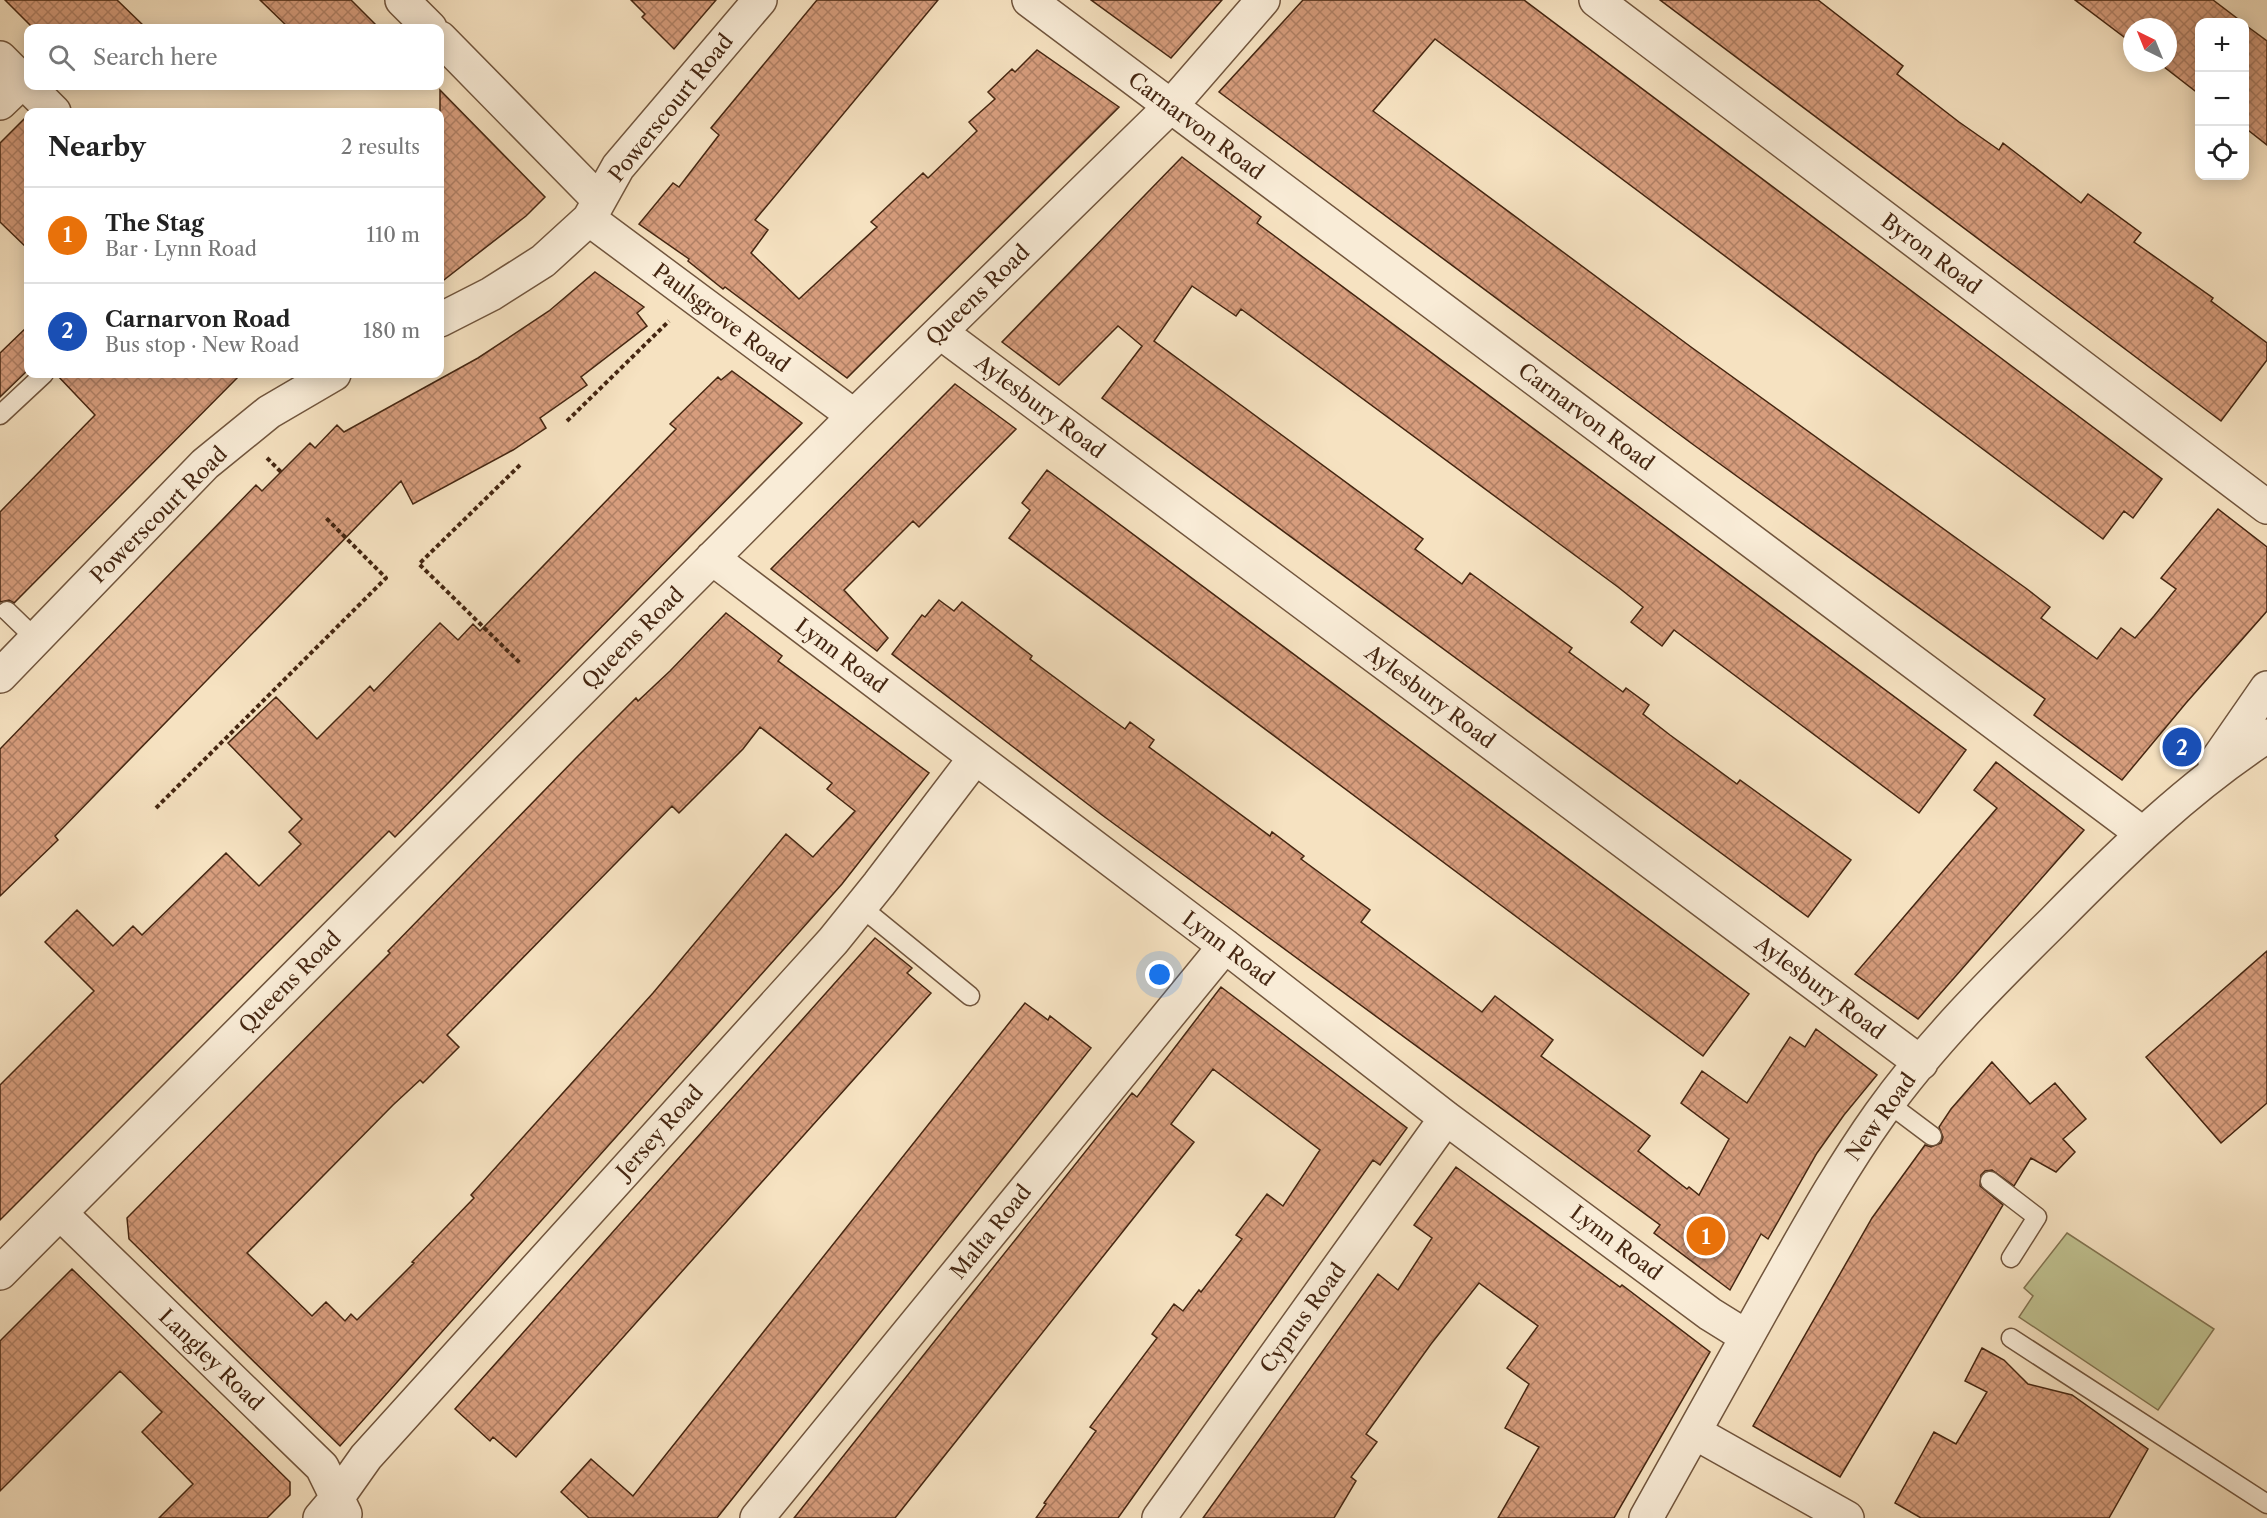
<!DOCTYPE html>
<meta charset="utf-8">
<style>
body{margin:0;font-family:"Libre Caslon Text",serif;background:#f6f6f6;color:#222}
.controls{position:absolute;right:18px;top:18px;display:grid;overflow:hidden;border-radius:12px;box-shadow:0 3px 15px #0003}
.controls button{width:54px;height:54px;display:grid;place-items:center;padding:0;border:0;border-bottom:2px solid #e0e0e0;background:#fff;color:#222;font:30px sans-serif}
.compass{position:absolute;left:2123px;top:18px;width:54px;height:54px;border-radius:50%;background:#fff;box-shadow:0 3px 15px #0003;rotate:317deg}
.you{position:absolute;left:1160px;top:975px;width:21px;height:21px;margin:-15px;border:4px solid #fff;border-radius:50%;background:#1a73e8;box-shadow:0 0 0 9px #1a73e833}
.badge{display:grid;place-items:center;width:39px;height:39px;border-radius:50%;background:#b45309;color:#fff;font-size:20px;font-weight:700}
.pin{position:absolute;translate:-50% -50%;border:3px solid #fff;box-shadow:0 2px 6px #0006}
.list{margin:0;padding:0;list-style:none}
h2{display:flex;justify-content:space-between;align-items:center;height:78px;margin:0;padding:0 24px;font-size:26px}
h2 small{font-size:20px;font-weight:400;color:#767676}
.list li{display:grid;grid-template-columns:39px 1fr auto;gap:18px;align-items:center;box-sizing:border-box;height:96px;padding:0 24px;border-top:2px solid #e0e0e0}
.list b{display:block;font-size:22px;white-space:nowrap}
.list p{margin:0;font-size:20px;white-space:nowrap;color:#767676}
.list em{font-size:20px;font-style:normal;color:#767676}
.icon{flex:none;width:33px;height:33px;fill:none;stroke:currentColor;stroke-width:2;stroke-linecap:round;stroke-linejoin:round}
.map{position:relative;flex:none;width:2267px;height:1518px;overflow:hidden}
.search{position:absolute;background:#fff;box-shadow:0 3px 15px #0003;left:24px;top:24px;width:420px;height:66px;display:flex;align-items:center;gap:15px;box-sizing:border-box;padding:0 21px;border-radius:12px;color:#767676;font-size:22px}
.panel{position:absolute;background:#fff;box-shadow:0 3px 15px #0003;left:24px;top:108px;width:420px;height:270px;border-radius:12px}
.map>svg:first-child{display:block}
</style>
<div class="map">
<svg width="2267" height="1518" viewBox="0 0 2267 1518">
<defs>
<pattern id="building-cross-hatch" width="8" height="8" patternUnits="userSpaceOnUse" patternTransform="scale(1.5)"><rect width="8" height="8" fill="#d79d7d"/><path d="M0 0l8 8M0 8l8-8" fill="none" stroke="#b08065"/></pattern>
</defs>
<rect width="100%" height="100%" fill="#f6e2c1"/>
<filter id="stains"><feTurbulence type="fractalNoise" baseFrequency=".00333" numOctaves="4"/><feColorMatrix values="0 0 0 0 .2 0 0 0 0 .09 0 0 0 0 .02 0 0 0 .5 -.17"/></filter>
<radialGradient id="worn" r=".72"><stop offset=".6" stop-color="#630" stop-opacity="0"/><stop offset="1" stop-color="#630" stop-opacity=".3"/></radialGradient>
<path fill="#c0c291" stroke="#827451" stroke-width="1.5" d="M 2067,1233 L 2214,1329 L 2158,1410 L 2019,1317 L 2033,1296 L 2024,1288 Z"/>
<path fill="url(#building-cross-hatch)" stroke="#452611" stroke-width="1.5" fill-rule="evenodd" d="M 5,0 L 117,0 L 146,28 L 33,28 Z
M 260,0 L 351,0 L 379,28 L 289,28 Z
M 631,0 L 716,0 L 674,49 L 642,17 L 645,14 Z
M 817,0 L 938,0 L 755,220 L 768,230 L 751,253 L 799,299 L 877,227 L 871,222 L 923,173 L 928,178 L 977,131 L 969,122 L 995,99 L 988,92 L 1012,69 L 1015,72 L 1037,50 L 1119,107 L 847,378 L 725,287 L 723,289 L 688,261 L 689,259 L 639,224 L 673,183 L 679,187 L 719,135 L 711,128 Z
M 1091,0 L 1222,0 L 1171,58 Z
M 1303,0 L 1524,0 L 2162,479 L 2133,518 L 2124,511 L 2103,539 L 1435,39 L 1373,111 L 1691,347 L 2027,589 L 2050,607 L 2041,618 L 2097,659 L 2121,628 L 2135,638 L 2154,616 L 2176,589 L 2161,578 L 2218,509 L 2267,547 L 2267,611 L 2186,703 L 2122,780 L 2034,715 L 2045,699 L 1691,443 L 1219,92 Z
M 1660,0 L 1818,0 L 1903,66 L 1897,74 L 1959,122 L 1999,150 L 2003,143 L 2081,203 L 2088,194 L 2141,233 L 2134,242 L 2213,298 L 2211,301 L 2267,343 L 2267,360 L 2221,421 Z
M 2075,0 L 2213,0 L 2242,22 L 2199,22 L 2199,94 L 2159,63 L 2168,63 L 2168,27 L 2132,27 L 2132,43 Z
M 2244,24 L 2267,41 L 2267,145 L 2244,127 Z
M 440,90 L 545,197 L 526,216 L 440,283 Z
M 28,115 L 28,249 L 0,222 L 0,143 Z
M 1182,157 L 1261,217 L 1257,223 L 1966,750 L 1919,813 L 1674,630 L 1662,646 L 1631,622 L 1643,607 L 1618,587 L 1241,309 L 1236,316 L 1192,286 L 1154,341 L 1423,539 L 1415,549 L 1462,584 L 1470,573 L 1572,648 L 1569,652 L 1623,692 L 1626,688 L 1649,705 L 1643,714 L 1670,735 L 1737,784 L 1740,780 L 1851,860 L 1808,917 L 1102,398 L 1142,346 L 1118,326 L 1059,385 L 1002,342 Z
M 595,272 L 644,307 L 637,313 L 647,326 L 581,377 L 587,385 L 540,418 L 546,428 L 513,450 L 413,504 L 401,481 L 55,836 L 58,840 L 0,896 L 0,749 L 256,485 L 262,491 L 310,443 L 315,448 L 337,425 L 344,432 L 478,358 L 549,311 Z
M 28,326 L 28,370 L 0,397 L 0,353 Z
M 732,371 L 802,423 L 395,837 L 389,831 L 0,1220 L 0,1085 L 94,991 L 45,942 L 77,910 L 113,946 L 133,926 L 142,935 L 226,853 L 259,886 L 301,844 L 289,832 L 302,819 L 228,743 L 276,697 L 317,739 L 370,686 L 374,691 L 440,623 L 458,640 L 473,624 L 480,631 L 676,429 L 670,424 L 673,421 L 718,377 L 721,380 Z
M 56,374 L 241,374 L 14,603 L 9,600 L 0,602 L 0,512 L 95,415 Z
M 955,384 L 1016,429 L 919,527 L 913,521 L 844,590 L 888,638 L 877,651 L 771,569 Z
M 1047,470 L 1749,994 L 1703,1056 L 1009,538 L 1030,510 L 1022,503 Z
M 939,600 L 954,611 L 962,602 L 1032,656 L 1030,659 L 1100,711 L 1125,729 L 1130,722 L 1154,740 L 1149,747 L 1270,836 L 1272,832 L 1304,856 L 1301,859 L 1370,910 L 1361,922 L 1482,1012 L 1495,996 L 1553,1040 L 1541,1056 L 1650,1136 L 1638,1151 L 1687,1189 L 1689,1187 L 1699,1195 L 1729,1139 L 1681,1103 L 1702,1071 L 1747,1103 L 1790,1037 L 1805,1047 L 1816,1029 L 1877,1075 L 1844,1115 L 1817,1153 L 1768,1239 L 1761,1234 L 1730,1290 L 1654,1233 L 1660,1225 L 1102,815 L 892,654 L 922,615 L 925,617 Z
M 726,613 L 782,656 L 778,661 L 929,773 L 842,884 L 340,1446 L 129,1239 L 127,1218 L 390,953 L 388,951 L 576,758 L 636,698 L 638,701 L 670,671 ZM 760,727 L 832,783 L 827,789 L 855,811 L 813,857 L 786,834 L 653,993 L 471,1195 L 474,1198 L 412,1262 L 414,1263 L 357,1320 L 351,1314 L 345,1321 L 326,1302 L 312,1316 L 247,1253 L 393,1105 L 420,1080 L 423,1083 L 459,1047 L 447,1035 L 672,806 L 679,813 L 743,749 Z
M 1996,762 L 2084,830 L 1918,1019 L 1855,974 L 1997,808 L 1974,790 Z
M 875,938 L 912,968 L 907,973 L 931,993 L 516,1457 L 493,1437 L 490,1441 L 455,1409 Z
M 2267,951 L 2267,1103 L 2221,1143 L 2146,1057 Z
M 1221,987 L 1407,1128 L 1380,1165 L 1373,1160 L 1118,1518 L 1036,1518 L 1046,1504 L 1044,1503 L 1096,1431 L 1090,1427 L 1157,1338 L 1152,1334 L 1174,1304 L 1183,1311 L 1199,1290 L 1201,1292 L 1242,1239 L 1236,1235 L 1267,1194 L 1283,1206 L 1320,1150 L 1213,1069 L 1171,1124 L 1194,1142 L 895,1518 L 794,1518 L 1132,1093 L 1137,1097 Z
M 1025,1003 L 1048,1020 L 1050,1016 L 1091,1048 L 717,1518 L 589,1518 L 561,1492 L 591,1459 L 633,1496 Z
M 1992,1062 L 2030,1104 L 2055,1083 L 2086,1119 L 2063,1139 L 2075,1152 L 2056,1172 L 2031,1158 L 2014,1186 L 1992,1170 L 1985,1171 L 1981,1175 L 1980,1186 L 2003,1205 L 1840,1477 L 1753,1426 L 1872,1218 L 1925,1145 L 1931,1147 L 1941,1143 L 1943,1137 L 1939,1127 L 1951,1109 Z
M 1456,1167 L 1620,1287 L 1622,1285 L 1710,1352 L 1614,1518 L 1498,1518 L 1539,1447 L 1505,1428 L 1529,1384 L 1507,1368 L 1538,1326 L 1479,1283 L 1431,1344 L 1366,1434 L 1377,1442 L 1351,1477 L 1356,1481 L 1334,1518 L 1203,1518 L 1378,1274 L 1398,1290 L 1432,1238 L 1414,1225 Z
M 72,1269 L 290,1482 L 290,1495 L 267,1518 L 159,1518 L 193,1484 L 142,1432 L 162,1412 L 120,1371 L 0,1491 L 0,1341 Z
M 1982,1348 L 2004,1360 L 2028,1384 L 2072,1395 L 2148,1449 L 2109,1518 L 1921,1518 L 1895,1503 L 1934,1432 L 1956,1444 L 1987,1392 L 1965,1381 Z"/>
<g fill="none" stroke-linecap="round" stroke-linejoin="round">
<defs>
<path id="service" d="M 0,415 L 44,374
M 7,611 L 36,639
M 861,907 L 970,996
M 1888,1103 L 1932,1136
M 1990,1181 L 2037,1217 L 2011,1258
M 2011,1338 L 2267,1504"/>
<path id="minor" d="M 402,0 L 430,28
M 1029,0 L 2143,834
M 1596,0 L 2267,507
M 440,38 L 599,200
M 0,58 L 54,112
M 0,103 L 23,81
M 589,219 L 854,416
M 440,320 L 491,294 L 543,261 L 589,219 L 618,167 L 760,0
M 940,332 L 1921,1063
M 712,558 L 1225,946 L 1446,1118 L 1710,1314 L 1747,1337
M 0,676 L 205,464 L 269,412 L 334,374
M 2215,763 L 2267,688
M 60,1213 L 322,1467 L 345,1514
M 0,1273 L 854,416 L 1170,107 L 1263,0
M 1694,1432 L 1847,1518
M 320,1518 L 337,1498 L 366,1457 L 833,941 L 879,884 L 975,758
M 757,1518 L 1225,946
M 1159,1518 L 1446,1118
M 1646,1518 C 1688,1443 1730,1367 1772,1292 C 1806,1232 1840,1170 1880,1114 C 1930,1044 1992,982 2053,922 C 2120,854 2187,788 2267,736"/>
</defs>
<use href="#service" stroke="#71553d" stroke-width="21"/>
<use href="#minor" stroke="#71553d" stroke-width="36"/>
<path stroke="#452611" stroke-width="4" stroke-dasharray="4.5 3" stroke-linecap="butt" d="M 567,421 L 669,321
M 267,458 L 282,473
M 520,465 L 419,564 L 520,663
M 156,808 L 386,578 L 325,517"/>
<use href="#service" stroke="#f9ecd7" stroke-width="18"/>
<use href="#minor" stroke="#f9ecd7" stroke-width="33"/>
</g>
<g text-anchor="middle" stroke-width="4.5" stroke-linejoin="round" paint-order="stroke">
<g font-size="21" fill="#452611" stroke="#f9ecd7">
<text transform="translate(671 108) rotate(-51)" y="7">Powerscourt Road</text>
<text transform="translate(1196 126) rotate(37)" y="7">Carnarvon Road</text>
<text transform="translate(1931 254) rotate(37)" y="7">Byron Road</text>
<text transform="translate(978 295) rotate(-44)" y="7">Queens Road</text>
<text transform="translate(721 318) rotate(37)" y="7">Paulsgrove Road</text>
<text transform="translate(1040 407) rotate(37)" y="7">Aylesbury Road</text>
<text transform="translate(1586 417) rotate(37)" y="7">Carnarvon Road</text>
<text transform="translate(159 515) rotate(-45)" y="7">Powerscourt Road</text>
<text transform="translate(633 638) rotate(-45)" y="7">Queens Road</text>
<text transform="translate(841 656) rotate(37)" y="7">Lynn Road</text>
<text transform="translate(1430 697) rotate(37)" y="7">Aylesbury Road</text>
<text transform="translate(1228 949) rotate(37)" y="7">Lynn Road</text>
<text transform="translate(290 982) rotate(-45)" y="7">Queens Road</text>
<text transform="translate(1820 988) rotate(37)" y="7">Aylesbury Road</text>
<text transform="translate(1881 1117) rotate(-54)" y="7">New Road</text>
<text transform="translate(660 1132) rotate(-48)" y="7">Jersey Road</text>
<text transform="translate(991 1232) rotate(-51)" y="7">Malta Road</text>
<text transform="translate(1616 1243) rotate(37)" y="7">Lynn Road</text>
<text transform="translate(1303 1318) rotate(-54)" y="7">Cyprus Road</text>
<text transform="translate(211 1360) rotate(44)" y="7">Langley Road</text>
</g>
</g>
<rect width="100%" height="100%" filter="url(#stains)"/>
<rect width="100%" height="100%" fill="url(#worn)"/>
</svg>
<div class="controls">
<button>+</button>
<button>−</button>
<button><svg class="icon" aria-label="locate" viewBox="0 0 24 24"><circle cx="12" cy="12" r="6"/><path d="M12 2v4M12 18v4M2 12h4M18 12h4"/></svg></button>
</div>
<svg class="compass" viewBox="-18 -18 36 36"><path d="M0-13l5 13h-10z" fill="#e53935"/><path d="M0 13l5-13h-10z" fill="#767676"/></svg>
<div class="you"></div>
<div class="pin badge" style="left:1706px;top:1236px;background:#e8710a">1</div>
<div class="pin badge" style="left:2182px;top:747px;background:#1a4fb4">2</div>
<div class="search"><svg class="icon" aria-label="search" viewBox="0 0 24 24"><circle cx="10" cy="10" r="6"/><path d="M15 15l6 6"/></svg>Search here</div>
<section class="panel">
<h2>Nearby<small>2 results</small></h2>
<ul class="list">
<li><span class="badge" style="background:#e8710a">1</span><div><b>The Stag</b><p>Bar · Lynn Road</p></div><em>110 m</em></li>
<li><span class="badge" style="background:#1a4fb4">2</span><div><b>Carnarvon Road</b><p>Bus stop · New Road</p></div><em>180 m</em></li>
</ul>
</section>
</div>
